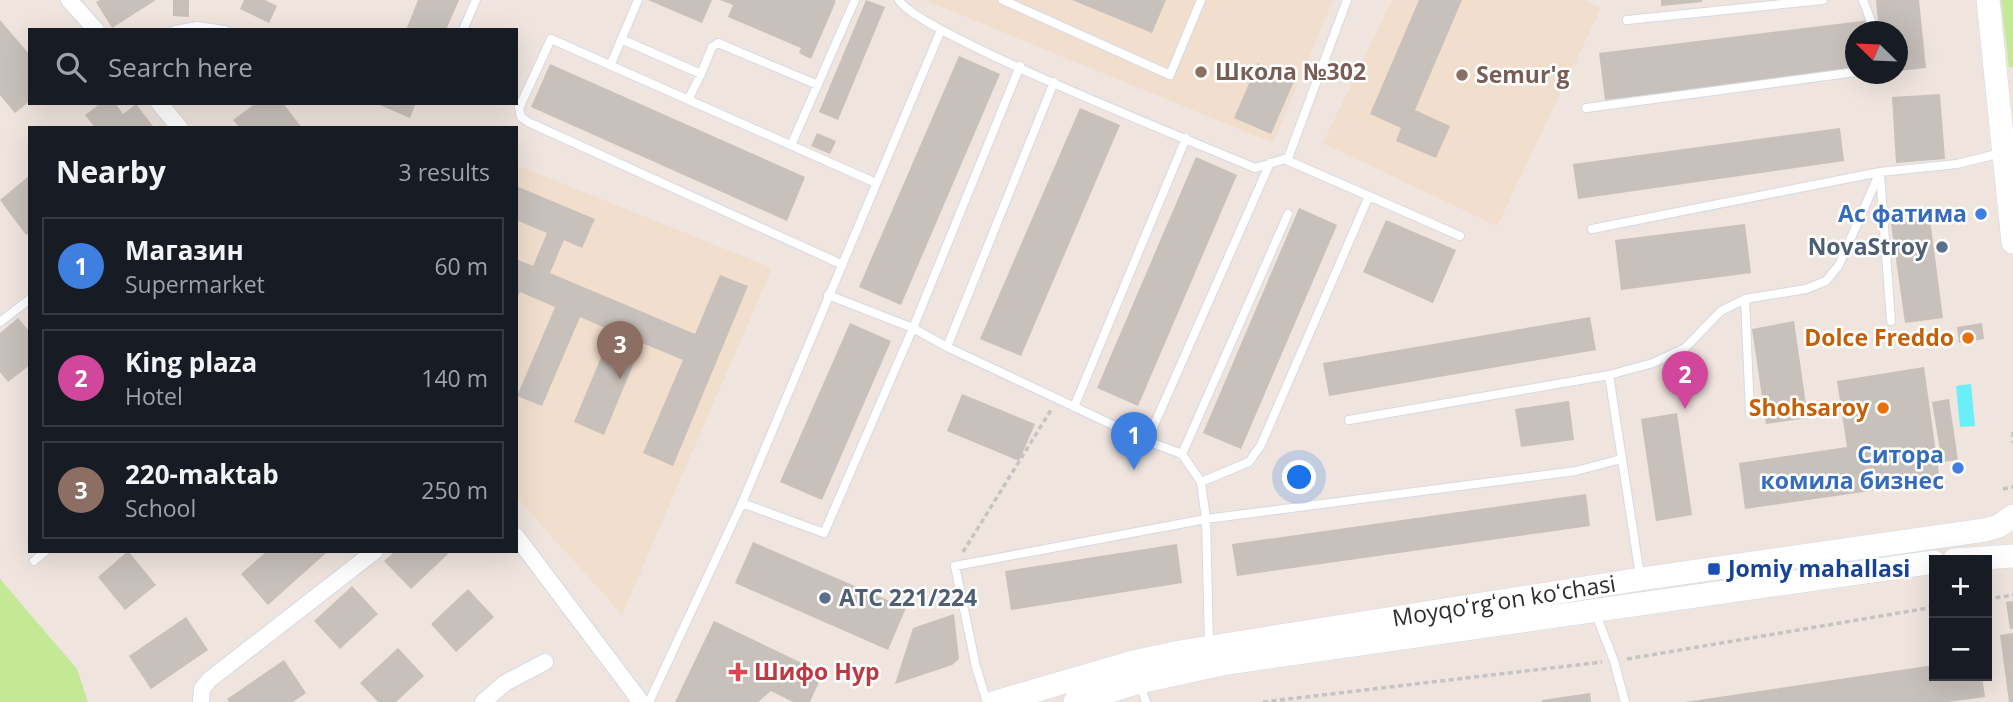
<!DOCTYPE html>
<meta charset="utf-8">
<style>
body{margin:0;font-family:"Open Sans",sans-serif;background:#242831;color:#f1f3f6}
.controls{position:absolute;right:21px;bottom:21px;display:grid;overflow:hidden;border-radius:0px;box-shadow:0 7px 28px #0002}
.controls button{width:63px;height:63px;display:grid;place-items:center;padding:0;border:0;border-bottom:2px solid #363941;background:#171b24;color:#f1f3f6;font:35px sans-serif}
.compass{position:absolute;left:1845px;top:21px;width:63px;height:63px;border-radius:50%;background:#171b24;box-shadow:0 7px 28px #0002;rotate:293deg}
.you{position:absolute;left:1300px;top:478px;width:24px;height:24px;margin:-18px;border:5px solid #fff;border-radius:50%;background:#1a73e8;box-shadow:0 0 0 10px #1a73e833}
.badge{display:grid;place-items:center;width:46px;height:46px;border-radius:50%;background:#8c9099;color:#fff;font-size:23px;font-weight:700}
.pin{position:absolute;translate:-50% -58px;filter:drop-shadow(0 2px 4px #0008)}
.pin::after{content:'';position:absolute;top:37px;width:24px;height:21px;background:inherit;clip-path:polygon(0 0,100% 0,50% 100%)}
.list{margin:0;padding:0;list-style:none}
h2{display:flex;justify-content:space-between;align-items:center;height:91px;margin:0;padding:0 28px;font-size:30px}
h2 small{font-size:23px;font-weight:400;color:#9ea1a6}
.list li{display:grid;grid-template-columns:46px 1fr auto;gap:21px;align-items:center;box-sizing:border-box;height:98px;margin:0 14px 14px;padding:0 14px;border:2px solid #363941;border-radius:0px}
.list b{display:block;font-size:26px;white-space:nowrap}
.list p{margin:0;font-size:23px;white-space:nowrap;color:#9ea1a6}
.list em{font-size:23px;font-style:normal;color:#9ea1a6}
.icon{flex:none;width:38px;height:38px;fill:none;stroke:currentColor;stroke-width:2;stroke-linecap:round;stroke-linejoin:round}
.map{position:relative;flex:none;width:2013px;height:702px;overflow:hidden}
.search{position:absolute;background:#171b24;box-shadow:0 7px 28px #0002;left:28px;top:28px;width:490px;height:77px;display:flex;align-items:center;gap:18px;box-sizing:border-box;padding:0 24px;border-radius:0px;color:#9ea1a6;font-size:26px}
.panel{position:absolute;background:#171b24;box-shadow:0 7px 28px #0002;left:28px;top:126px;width:490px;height:427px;border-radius:0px}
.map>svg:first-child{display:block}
</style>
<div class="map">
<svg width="2013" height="702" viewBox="0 0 2013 702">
<rect width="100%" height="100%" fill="#efe4de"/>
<path fill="#f1decd" d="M 925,0 L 1333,0 L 1273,143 Z
M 1392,0 L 1585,0 L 1601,8 L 1497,226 L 1323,143 Z
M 516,165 L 772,268 L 622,614 L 516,497 Z"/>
<path fill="#c3e997" d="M 2001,0 L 2013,0 L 2013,67 L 2009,67 Z
M 0,579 L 77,669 L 88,702 L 0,702 Z"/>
<path fill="#6aeef8" d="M 1971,384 L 1975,426 L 1960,427 L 1956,386 Z"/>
<path fill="#c8c0ba" d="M 100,0 L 156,0 L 112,28 L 96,2 Z
M 173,0 L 189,0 L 189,17 L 173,16 Z
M 244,0 L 265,0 L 277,6 L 269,23 L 240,9 Z
M 418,0 L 459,0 L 446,30 L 406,30 Z
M 648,0 L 712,0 L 702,23 Z
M 720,0 L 834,0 L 836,1 L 811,59 L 799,53 L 801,48 L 728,17 L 733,5 Z
M 866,0 L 885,7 L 838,120 L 819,112 Z
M 1072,0 L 1166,0 L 1152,33 Z
M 1419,0 L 1462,0 L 1415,110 L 1450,126 L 1436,158 L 1396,141 L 1401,128 L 1370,114 Z
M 1661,0 L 1702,0 L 1702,2 L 1661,6 Z
M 1876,0 L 1919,0 L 1926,68 L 1898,71 L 1898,32 L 1879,32 Z
M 0,20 L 30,55 L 30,101 L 15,113 L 0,95 Z
M 1870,20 L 1871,32 L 1856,32 L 1856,69 L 1605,100 L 1599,53 Z
M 959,56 L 1000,74 L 901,305 L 859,287 Z
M 1258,63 L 1295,79 L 1271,134 L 1234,118 Z
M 550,64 L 805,177 L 787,221 L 531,107 Z
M 1940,94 L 1945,159 L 1896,163 L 1892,97 Z
M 101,103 L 115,103 L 123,114 L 136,104 L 153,126 L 95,128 L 85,115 Z
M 256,103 L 283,103 L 302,128 L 240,128 L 233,120 Z
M 375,103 L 416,103 L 410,118 Z
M 1080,108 L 1120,125 L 1021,356 L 980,339 Z
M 1840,128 L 1844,161 L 1578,199 L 1573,164 Z
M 817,133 L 836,141 L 830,154 L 811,146 Z
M 1196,157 L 1237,175 L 1138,406 L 1097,388 Z
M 30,175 L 30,232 L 26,235 L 0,200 Z
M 516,186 L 595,219 L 582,248 L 564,240 L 550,273 L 695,334 L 720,275 L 748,286 L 673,466 L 643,453 L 683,360 L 642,343 L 604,435 L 574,422 L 612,331 L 580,317 L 542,406 L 517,396 L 555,307 L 520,292 L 516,302 L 516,259 L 533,266 L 547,233 L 516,220 Z
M 1299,208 L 1337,225 L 1241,449 L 1203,433 Z
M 1930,219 L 1943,318 L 1905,323 L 1891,224 Z
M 1386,220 L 1456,250 L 1433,303 L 1363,272 Z
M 1745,224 L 1751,273 L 1621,290 L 1615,240 Z
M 1590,317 L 1596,350 L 1329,396 L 1323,363 Z
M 18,318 L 30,332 L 30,365 L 8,382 L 0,372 L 0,333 Z
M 1794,321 L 1808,418 L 1766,424 L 1752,329 Z
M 850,323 L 891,341 L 822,500 L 780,482 Z
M 1982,323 L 1984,339 L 1959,343 L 1957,327 Z
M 1924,367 L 1940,481 L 1745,509 L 1739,463 L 1847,447 L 1837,381 Z
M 962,394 L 1035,424 L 1019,461 L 947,431 Z
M 1949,399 L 1958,460 L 1942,462 L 1932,402 Z
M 1569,401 L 1574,440 L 1521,447 L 1515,409 Z
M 1677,413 L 1692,515 L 1656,521 L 1641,419 Z
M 1586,494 L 1590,526 L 1237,576 L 1232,544 Z
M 753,542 L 906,608 L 888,650 L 735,583 Z
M 1177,544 L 1182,583 L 1011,610 L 1005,571 Z
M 128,551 L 156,585 L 125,610 L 98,577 Z
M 267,551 L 325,551 L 326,553 L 268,605 L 241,574 Z
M 395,551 L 445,551 L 448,554 L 411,589 L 384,561 Z
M 352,586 L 378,614 L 340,649 L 314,621 Z
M 468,589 L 494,617 L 456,652 L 431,624 Z
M 2013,601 L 2013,629 L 2010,629 L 2006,602 Z
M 954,614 L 959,659 L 952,665 L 895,684 L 913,628 Z
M 186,617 L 208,650 L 151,689 L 129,656 Z
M 714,621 L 823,673 L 810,702 L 793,702 L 771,691 L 758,702 L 675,702 Z
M 2013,633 L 2013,702 L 2009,702 L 2000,635 Z
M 398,648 L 424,676 L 396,702 L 378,702 L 360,683 Z
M 284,660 L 306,693 L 293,702 L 229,702 L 227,699 Z
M 1934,665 L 1934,676 L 1982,676 L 1985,697 L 1948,702 L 1685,702 Z
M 1590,693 L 1591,702 L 1542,702 L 1542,700 Z"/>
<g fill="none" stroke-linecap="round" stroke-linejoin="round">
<defs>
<path id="lane" d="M 899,0 C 917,33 1202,145 1255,168 L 1288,158 L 1347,0
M 1003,0 L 1170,75 L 1201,0
M 1863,0 L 1875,32
M 1627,20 L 1823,0
M 175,30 L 197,26 L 225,30
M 463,30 L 476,0
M 621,39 L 701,74 L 712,47 L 718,43 L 818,85
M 611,64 L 638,0
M 1020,66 L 913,328 L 947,347 L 1147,441 L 1182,454 L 1201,482 L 1206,519 L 1209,645
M 689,98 L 701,74
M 1586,108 L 1856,72
M 792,143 L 855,0
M 1880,174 L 1891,321
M 1369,196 L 1460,236
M 1592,229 L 1880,172 L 1957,164 L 2001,153
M 841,264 L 528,122 L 521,117 L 519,108 L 551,39 L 876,183
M 1745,299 L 1750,413
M 0,322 L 30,299
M 947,347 L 1054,82
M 1609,375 L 1640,576
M 1074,407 L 1186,138
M 1349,420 L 1609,375 L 1653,363 L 1685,348 L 1721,311 L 1745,299 L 1806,289 L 1826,281 L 1839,265 L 1880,172
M 1147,441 L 1270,163
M 1182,454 L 1288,214
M 1201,482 L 1249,462 L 1261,445 L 1369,196 L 1284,159
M 742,503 L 824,533 L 913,328 L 828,295
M 34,561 L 46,551
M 1595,612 L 1614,661 L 1625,702
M 1140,685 L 1146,702
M 649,702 L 742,503 L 941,30
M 987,702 L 976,667 L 955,566 L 1206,519 L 1576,471 L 1621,459"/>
<path id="street" d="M 69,0 L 96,30
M 159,103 L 180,128
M 516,536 L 641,702
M 201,702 L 202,689 L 209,680 L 375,551
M 483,702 L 505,683 L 545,662"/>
<path id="secondary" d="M 1988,0 L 2013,242
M 1954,560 L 2013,556
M 996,702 L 1133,662 L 1180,652 L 1641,579 L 1985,530 L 1999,526 L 2013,516
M 1075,702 L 1139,682 L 1227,663 L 1934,562"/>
</defs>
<use href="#lane" stroke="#d3dae6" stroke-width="10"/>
<use href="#street" stroke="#d3dae6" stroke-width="18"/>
<use href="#secondary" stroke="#d3dae6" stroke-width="24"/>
<path stroke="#c4c4c4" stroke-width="3.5" stroke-dasharray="5 3.5" stroke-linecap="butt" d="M 2013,432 L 2013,443
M 2003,489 L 2013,487
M 963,552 L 1051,410
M 1987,599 L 2013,595
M 1627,659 L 1934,607
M 1263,702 L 1602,662"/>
<use href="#lane" stroke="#fff" stroke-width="8"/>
<use href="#street" stroke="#fff" stroke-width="16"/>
<use href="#secondary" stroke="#fff" stroke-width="23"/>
</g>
<g fill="#8d6e63" stroke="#fff" stroke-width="2.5">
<circle cx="1201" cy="72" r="7"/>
<circle cx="1462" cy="75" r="7"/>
</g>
<g fill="#3f7fe0" stroke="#fff" stroke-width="2.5">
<circle cx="1981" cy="214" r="7"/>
<circle cx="1958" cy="468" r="7"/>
</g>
<g fill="#5c6f8a" stroke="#fff" stroke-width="2.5">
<circle cx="1942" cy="247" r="7"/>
<circle cx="825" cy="598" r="7"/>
</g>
<g fill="#e8710a" stroke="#fff" stroke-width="2.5">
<circle cx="1968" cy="338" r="7"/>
<circle cx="1883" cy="408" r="7"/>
</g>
<rect fill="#1a4fb4" stroke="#fff" stroke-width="2.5" x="1707" y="562" width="14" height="14" rx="3.5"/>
<path fill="#e0444e" stroke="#fff" stroke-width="2.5" d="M734.5 661.5h7v7h7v7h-7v7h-7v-7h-7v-7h7z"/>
<g text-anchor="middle" stroke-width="5" stroke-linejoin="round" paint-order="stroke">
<g font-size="23" font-weight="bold" fill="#785e54" stroke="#fff" text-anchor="start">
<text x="1215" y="80">Школа №302</text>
<text x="1476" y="83">Semur'g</text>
</g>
<g font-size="23" font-weight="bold" fill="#366cbe" stroke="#fff" text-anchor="end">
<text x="1967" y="222">Ас фатима</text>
<text x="1944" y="463">Ситора<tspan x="1944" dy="26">комила бизнес</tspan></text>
</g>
<g font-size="23" font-weight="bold" fill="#4e5e75" stroke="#fff" text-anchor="end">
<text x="1928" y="255">NovaStroy</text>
<text x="839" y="606" text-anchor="start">АТС 221/224</text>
</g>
<g font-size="23" font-weight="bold" fill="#c56008" stroke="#fff" text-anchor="end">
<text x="1954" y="346">Dolce Freddo</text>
<text x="1869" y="416">Shohsaroy</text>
</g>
<g font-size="23" font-weight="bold" fill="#164399" stroke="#fff" text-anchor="start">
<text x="1728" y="577">Jomiy mahallasi</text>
</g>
<g font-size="23" fill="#2d2d2d" stroke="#fff">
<text transform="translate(1504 601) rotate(-9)" y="8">Moyqoʻrgʻon koʻchasi</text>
</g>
<g font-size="23" font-weight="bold" fill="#be3a42" stroke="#fff" text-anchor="start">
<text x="754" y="680">Шифо Нур</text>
</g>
</g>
</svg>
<div class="controls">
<button>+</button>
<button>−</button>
</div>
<svg class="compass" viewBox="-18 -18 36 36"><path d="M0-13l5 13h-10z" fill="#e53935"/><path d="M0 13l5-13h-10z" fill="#9ea1a6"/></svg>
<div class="you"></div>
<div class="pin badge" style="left:1134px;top:470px;background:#3f7fe0">1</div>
<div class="pin badge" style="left:1685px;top:409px;background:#d1479c">2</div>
<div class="pin badge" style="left:620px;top:379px;background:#8d6e63">3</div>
<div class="search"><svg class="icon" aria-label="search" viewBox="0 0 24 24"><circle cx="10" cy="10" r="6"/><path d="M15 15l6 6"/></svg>Search here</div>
<section class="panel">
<h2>Nearby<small>3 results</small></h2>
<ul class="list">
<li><span class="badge" style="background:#3f7fe0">1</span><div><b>Магазин</b><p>Supermarket</p></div><em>60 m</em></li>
<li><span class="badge" style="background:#d1479c">2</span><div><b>King plaza</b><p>Hotel</p></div><em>140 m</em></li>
<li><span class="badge" style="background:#8d6e63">3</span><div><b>220-maktab</b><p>School</p></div><em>250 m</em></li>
</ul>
</section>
</div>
